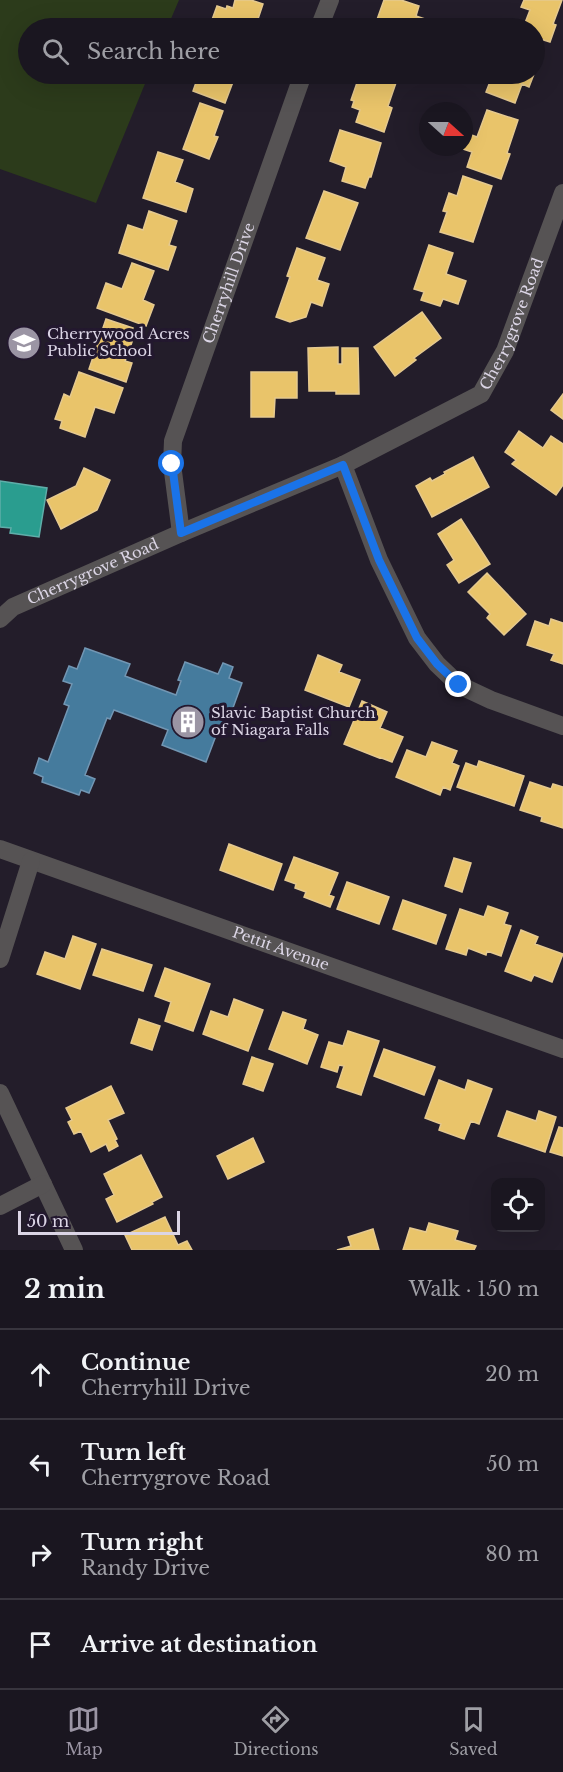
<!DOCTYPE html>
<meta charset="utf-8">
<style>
body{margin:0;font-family:"Libre Baskerville",serif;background:#27232d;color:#f1f3f6}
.controls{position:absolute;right:18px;bottom:18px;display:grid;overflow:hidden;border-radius:12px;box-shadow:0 6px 24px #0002}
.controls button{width:54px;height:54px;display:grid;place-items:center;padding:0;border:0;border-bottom:2px solid #38353e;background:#1a1620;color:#f1f3f6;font:30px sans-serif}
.compass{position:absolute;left:419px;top:102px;width:54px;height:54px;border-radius:50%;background:#1a1620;box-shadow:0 6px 24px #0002;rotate:111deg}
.scale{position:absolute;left:18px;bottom:15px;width:162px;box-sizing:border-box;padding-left:6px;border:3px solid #dbd5e5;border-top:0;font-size:16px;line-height:21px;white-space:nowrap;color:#dbd5e5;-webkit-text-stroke:4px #23182f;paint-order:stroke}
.stop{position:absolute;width:18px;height:18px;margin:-14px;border:4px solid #1a73e8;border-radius:50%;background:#fff}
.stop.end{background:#1a73e8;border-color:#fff;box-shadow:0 2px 6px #0008}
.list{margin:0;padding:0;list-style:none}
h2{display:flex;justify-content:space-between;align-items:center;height:78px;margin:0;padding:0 24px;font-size:26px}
h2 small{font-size:20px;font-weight:400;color:#9f9fa5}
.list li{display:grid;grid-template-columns:39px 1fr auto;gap:18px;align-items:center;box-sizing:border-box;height:90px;padding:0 24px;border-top:2px solid #38353e}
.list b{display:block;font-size:22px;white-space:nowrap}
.list p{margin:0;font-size:20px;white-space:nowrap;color:#9f9fa5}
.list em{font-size:20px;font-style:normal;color:#9f9fa5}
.icon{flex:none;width:33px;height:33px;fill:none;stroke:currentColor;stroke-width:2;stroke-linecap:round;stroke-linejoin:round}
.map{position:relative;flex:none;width:563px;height:1250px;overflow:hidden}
.search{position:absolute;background:#1a1620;box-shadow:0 6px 24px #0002;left:18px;right:18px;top:18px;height:66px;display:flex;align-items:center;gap:15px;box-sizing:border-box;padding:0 21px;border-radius:33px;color:#9f9fa5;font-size:22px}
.sheet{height:438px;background:#1a1620}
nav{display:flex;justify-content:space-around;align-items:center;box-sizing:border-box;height:84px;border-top:2px solid #38353e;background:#1a1620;font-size:16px;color:#9f9fa5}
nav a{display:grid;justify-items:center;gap:3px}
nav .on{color:#9b95a4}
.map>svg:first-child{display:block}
</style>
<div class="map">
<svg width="563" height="1250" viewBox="0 0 563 1250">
<rect width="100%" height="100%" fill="#231d2a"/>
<path fill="#2c3b1b" d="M 0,0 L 179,0 L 167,28 L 28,28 L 28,74 L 149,74 L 96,203 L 0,169 Z"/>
<path fill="#e9c46a" stroke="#e5c98f" stroke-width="1.5" d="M 235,0 L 251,0 L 263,4 L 255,28 L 209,28 L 217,6 L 226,9 L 227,6 L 233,8 Z
M 384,0 L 401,0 L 419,6 L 416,16 L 428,20 L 425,28 L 374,28 Z
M 524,0 L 562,0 L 553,24 L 556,25 L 550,42 L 534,37 L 534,28 L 523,28 L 530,10 L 521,7 Z
M 199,74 L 236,74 L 225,103 L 193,91 Z
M 360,74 L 399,74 L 388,106 L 392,108 L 384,132 L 356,122 L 360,110 L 352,107 L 354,101 L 351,100 Z
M 493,74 L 534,74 L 529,87 L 522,84 L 515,103 L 486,92 Z
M 200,103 L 223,111 L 214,136 L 218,137 L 209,159 L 183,149 Z
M 487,110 L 518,120 L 507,153 L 510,154 L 501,179 L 467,167 L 472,152 L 463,149 L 469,134 L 477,137 Z
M 340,130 L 381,143 L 371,177 L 369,177 L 365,188 L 342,181 L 346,167 L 330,161 Z
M 158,152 L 183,160 L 175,182 L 193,189 L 186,212 L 143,198 Z
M 463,176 L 492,186 L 473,242 L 440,232 L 447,212 L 443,211 L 449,193 L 457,196 Z
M 324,191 L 358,203 L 340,250 L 306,238 Z
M 149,211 L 177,221 L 169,245 L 176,247 L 168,270 L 119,253 L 128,225 L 143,230 Z
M 429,245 L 453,253 L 446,274 L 466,281 L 458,304 L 443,299 L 440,306 L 421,300 L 424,292 L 414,289 Z
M 297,248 L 325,258 L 317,280 L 329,284 L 322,306 L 311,302 L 306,317 L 290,322 L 276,317 L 290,277 L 287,276 Z
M 132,263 L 154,271 L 143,300 L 154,305 L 146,326 L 97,308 L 106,283 L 122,289 Z
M 422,312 L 441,338 L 414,358 L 416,360 L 395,376 L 374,347 Z
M 106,319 L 133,328 L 128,341 L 132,342 L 125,361 L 132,363 L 126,382 L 89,369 Z
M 338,347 L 338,364 L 342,364 L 342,348 L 358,348 L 359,394 L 336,394 L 336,391 L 309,391 L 308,348 Z
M 79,372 L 123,388 L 114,413 L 95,407 L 85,437 L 60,428 L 62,421 L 55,419 L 64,394 L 70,397 Z
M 251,372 L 297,372 L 297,398 L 275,398 L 274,417 L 251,417 Z
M 563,394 L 563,419 L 551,410 Z
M 519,431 L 543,448 L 551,436 L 563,444 L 563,485 L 556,495 L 512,464 L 516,460 L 505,452 Z
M 473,457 L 489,487 L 432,517 L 416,486 L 430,478 L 432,481 L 445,474 L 444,472 Z
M 84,468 L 110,480 L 97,510 L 61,529 L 47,500 L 76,486 Z
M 461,519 L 490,564 L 459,583 L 447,565 L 454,560 L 438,534 Z
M 487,573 L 526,614 L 504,635 L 487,618 L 490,614 L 468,592 Z
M 551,619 L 563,623 L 563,664 L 551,660 L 554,654 L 527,645 L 535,621 L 549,626 Z
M 318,655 L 342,665 L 339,672 L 360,680 L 349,707 L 305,690 Z
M 362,701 L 387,712 L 380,728 L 403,737 L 392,762 L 379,757 L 379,758 L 344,744 Z
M 432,742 L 457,751 L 452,763 L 459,766 L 450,790 L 443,787 L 440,795 L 396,777 L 407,750 L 426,757 Z
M 479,761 L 524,776 L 514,806 L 457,787 L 466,763 L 477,767 Z
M 530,782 L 551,789 L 553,784 L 563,787 L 563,828 L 541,821 L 542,817 L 520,810 Z
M 229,844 L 282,864 L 273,890 L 220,870 Z
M 294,857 L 338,873 L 329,895 L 334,897 L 330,907 L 304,897 L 306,892 L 295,888 L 296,884 L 285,880 Z
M 454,858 L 471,863 L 462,892 L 445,886 Z
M 347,882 L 389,897 L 379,924 L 337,909 Z
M 403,900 L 446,915 L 436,944 L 393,929 Z
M 488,906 L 508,913 L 504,924 L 511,926 L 501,956 L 487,951 L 486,955 L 468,948 L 466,955 L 446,949 L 460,909 L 484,917 Z
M 521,930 L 538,937 L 535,944 L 563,954 L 552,982 L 534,975 L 531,981 L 505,971 Z
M 73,936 L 96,944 L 80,989 L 37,974 L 45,952 L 65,959 Z
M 102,949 L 152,965 L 143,991 L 93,975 Z
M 165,968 L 210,984 L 193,1031 L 165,1021 L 171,1002 L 155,996 Z
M 234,999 L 263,1010 L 248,1051 L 203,1034 L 211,1011 L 228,1017 Z
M 283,1012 L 306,1020 L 303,1029 L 318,1035 L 307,1064 L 269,1049 Z
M 139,1019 L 160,1026 L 152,1050 L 131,1043 Z
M 348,1031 L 379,1041 L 361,1095 L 337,1087 L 344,1066 L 339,1065 L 337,1072 L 321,1067 L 329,1042 L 343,1046 Z
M 384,1049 L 435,1067 L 424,1095 L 374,1076 Z
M 252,1057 L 273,1064 L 263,1091 L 243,1084 Z
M 439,1080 L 465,1090 L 468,1080 L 492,1089 L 479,1124 L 471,1121 L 464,1139 L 439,1130 L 441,1124 L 425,1118 Z
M 111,1086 L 124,1113 L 108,1120 L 117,1139 L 115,1140 L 118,1146 L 109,1151 L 106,1144 L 91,1152 L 81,1131 L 74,1134 L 68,1122 L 72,1120 L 66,1108 Z
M 507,1111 L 536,1121 L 539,1111 L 556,1117 L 545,1152 L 498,1136 Z
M 559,1127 L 563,1128 L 563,1156 L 550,1152 Z
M 253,1138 L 264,1162 L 228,1179 L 217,1156 Z
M 141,1155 L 162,1197 L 152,1202 L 153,1204 L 117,1222 L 106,1199 L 114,1195 L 104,1174 Z
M 165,1217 L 178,1245 L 187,1241 L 192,1250 L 132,1250 L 125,1235 Z
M 429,1223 L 458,1231 L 455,1240 L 476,1246 L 474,1250 L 403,1250 L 410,1228 L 426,1232 Z
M 373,1229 L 379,1250 L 337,1250 L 351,1246 L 348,1237 Z"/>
<path fill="#2a9d8f" stroke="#5faea9" stroke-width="1.5" d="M 0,481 L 47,488 L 39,537 L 10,533 L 11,528 L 0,527 Z"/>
<path fill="#457b9d" stroke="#7296b3" stroke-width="1.5" d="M 85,648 L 130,664 L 125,676 L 176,695 L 181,681 L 178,680 L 185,662 L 218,674 L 223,663 L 233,667 L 229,678 L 242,683 L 226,727 L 220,725 L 206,762 L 162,745 L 168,730 L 114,710 L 110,719 L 107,718 L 85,775 L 95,779 L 89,793 L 81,790 L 79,795 L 42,782 L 43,777 L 34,773 L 39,758 L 48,762 L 69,706 L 64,704 L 72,684 L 63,681 L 69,666 L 77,669 Z"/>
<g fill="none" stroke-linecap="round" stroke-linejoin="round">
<g stroke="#565354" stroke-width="18">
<path d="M 319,28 L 330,0"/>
<path d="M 343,465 L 379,560 L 417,638 L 437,664 L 459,685 L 491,700 L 563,726"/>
<path id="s1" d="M 181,533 L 172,464 L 173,441 L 303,74"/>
<path id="s2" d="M 0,619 L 13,607 L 181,533 L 343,465 L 481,394 L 505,351 L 563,193"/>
<path id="s3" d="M 0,849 L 563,1049"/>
<path d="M 0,959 L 31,861"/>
<path d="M 0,1093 L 74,1250"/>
<path d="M 0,1206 L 43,1184"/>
</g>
</g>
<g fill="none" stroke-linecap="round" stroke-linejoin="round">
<path stroke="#1a73e8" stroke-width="8" d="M 172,464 L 181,533 L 343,465 L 379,560 L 417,638 L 437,664 L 459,685"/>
</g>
<defs>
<symbol id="school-disc" viewBox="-11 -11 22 22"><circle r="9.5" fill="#9b95a4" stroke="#23182f"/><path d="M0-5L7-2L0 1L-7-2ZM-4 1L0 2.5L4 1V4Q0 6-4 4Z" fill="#fff"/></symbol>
<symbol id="building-disc" viewBox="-11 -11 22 22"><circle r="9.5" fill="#9b95a4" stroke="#23182f"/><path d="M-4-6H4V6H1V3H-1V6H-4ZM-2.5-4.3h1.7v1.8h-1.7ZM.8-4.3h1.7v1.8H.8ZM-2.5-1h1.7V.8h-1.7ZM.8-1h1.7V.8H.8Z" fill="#fff"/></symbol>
</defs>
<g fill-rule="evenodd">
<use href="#school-disc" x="5" y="324" width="38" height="38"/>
<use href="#building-disc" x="169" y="703" width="38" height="38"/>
</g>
<g text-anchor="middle" stroke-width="6" stroke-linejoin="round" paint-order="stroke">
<g font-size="15" fill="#dbd5e5" stroke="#23182f">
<text dy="5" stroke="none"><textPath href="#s1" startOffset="260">Cherryhill Drive</textPath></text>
<text dy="5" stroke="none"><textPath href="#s2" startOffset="609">Cherrygrove Road</textPath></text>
<text dy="5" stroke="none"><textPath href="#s2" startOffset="105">Cherrygrove Road</textPath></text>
<text dy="5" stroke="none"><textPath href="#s3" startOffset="298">Pettit Avenue</textPath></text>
</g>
<g font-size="15" fill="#dbd5e5" stroke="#23182f" text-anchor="start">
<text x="47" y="339">Cherrywood Acres<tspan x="47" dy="17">Public School</tspan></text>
<text x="211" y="718">Slavic Baptist Church<tspan x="211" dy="17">of Niagara Falls</tspan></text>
</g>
</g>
</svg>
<div class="controls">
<button><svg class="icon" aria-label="locate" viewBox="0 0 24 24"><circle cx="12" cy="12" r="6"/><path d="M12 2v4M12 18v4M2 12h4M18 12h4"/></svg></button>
</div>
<svg class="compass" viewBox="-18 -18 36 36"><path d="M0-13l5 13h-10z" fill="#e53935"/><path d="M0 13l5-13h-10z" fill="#9f9fa5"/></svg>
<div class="scale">50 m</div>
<div class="stop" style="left:172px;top:464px"></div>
<div class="stop end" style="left:459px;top:685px"></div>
<div class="search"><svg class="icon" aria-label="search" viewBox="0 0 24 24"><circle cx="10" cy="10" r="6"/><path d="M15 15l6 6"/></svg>Search here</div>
</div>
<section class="sheet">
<h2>2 min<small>Walk · 150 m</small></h2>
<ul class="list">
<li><svg class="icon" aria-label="ahead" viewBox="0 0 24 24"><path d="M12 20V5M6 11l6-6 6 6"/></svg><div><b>Continue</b><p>Cherryhill Drive</p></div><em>20 m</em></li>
<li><svg class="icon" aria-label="left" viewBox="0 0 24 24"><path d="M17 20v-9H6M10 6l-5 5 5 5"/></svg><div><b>Turn left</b><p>Cherrygrove Road</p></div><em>50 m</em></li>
<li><svg class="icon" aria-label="right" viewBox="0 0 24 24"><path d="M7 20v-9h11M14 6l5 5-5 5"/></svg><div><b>Turn right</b><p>Randy Drive</p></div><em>80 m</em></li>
<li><svg class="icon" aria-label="arrive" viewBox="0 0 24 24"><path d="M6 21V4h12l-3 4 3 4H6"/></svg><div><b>Arrive at destination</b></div></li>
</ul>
</section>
<nav>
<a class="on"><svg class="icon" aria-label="map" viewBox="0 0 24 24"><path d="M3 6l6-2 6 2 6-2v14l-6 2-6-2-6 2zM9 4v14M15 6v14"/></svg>Map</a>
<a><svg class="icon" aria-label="directions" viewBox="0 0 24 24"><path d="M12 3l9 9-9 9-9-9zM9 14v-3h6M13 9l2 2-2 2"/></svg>Directions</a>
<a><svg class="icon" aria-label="saved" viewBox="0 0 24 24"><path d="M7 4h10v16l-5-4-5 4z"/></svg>Saved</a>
</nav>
